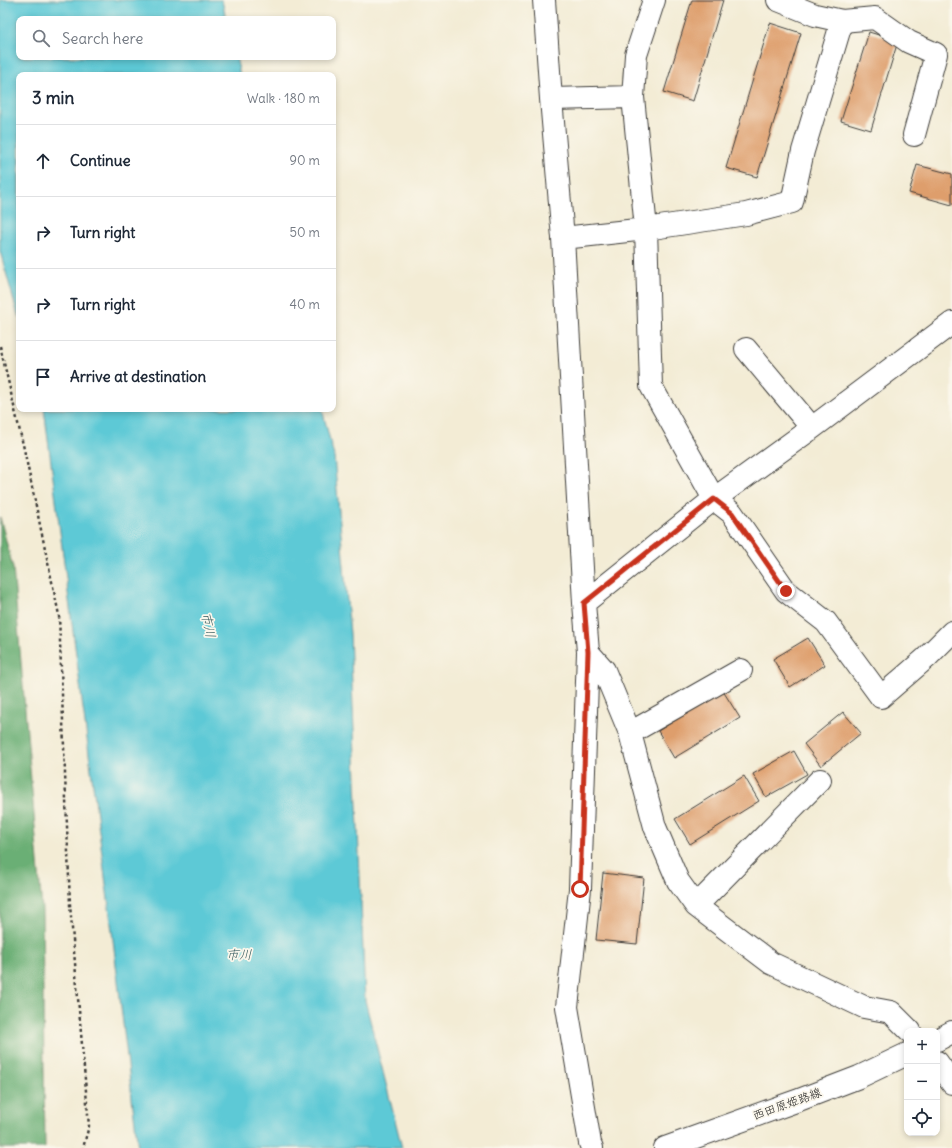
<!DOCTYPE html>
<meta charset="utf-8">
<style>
body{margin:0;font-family:Delius,"Klee One",sans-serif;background:#f6f6f7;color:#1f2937}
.controls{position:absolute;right:12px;bottom:12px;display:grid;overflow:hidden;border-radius:8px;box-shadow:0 2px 6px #0003}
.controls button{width:36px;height:36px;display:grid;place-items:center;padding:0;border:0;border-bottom:1px solid #e0e1e3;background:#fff;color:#1f2937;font:20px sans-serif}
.stop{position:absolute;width:12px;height:12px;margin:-9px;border:3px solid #c8321e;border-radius:50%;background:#fff}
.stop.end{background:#c8321e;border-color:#fff;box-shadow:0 1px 4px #0008}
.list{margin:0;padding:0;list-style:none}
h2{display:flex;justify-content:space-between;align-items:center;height:52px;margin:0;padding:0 16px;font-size:17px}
h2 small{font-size:13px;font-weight:400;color:#747a83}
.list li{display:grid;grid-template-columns:26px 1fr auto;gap:12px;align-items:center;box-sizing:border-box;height:72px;padding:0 16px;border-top:1px solid #e0e1e3}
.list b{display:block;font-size:15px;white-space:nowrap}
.list em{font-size:13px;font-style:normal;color:#747a83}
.icon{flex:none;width:22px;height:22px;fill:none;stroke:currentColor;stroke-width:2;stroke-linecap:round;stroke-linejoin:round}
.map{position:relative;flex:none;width:952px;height:1148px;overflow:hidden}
.search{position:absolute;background:#fff;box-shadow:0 2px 6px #0003;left:16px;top:16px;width:320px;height:44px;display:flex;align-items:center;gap:10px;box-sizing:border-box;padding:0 14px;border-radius:8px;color:#747a83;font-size:15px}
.panel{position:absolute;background:#fff;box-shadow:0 2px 6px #0003;left:16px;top:72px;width:320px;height:340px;border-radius:8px}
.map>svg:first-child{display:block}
</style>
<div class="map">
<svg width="952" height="1148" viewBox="0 0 952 1148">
<rect width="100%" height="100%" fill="#fbf7ec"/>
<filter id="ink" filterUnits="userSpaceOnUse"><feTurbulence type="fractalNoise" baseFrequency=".025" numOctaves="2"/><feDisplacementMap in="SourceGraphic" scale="8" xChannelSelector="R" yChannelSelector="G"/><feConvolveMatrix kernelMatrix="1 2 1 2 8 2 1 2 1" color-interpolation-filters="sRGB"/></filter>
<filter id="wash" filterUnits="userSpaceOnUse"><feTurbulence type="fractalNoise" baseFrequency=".012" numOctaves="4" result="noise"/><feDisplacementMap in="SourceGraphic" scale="16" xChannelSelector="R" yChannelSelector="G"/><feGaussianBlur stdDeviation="0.9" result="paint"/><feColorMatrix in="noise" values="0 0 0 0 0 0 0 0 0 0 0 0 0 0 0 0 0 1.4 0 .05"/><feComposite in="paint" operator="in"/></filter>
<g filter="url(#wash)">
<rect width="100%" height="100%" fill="#f3ecd5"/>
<path fill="#6aaf74" stroke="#436648" d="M 0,517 L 13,568 L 42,909 L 45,1148 L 0,1148 Z"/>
<path fill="#5dc9d6" stroke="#3c7279" d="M 0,0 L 222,0 L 226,19 L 19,19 L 19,57 L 236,57 L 240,75 L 19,75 L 19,319 L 0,251 Z
M 44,409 L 322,409 L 334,456 L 350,634 L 365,1000 L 402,1148 L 138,1148 L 110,915 Z"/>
<g id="blocks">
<path fill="#de9e6c" d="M 692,0 L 723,0 L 693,101 L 664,92 Z
M 770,23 L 801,33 L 757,177 L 726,168 Z
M 869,32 L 898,41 L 871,130 L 841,121 Z
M 917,165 L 952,174 L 952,205 L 909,193 Z
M 808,638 L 825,665 L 790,687 L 773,659 Z
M 723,691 L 740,718 L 674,758 L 658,731 Z
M 843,712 L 861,733 L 821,766 L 804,744 Z
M 794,751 L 807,774 L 766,797 L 753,774 Z
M 744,776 L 759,801 L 690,844 L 675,819 Z
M 603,873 L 644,878 L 637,944 L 596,940 Z"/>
</g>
</g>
<g filter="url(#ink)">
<use href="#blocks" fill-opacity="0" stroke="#3c3b38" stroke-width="1"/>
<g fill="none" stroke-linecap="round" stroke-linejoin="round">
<defs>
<path id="minor" d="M 544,0 L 551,99 L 563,238 L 584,603 L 588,652 L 580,889 L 567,1007 L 590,1143 L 592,1148
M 654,0 L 636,55 L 633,97 L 646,229 L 651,386 L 714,499 L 732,513 L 786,591 L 826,622 L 881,697 L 926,658 L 952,632
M 778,0 L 815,15 L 842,21 L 875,18 L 909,42 L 936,54 L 914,135
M 551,99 L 633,97
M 563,238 L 646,229 L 746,214 L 792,202 L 803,151 L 842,21
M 746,349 L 812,428
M 584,603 L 714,499 L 812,428 L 952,323
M 588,652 L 604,670 L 630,733 L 655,827 L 678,881 L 696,906 L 771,963 L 864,1007 L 891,1012 L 910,1031
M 630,733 L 741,670
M 696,906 L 820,780
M 937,1062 L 952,1083"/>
<path id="major" d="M 937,1040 L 952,1032
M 665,1148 L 799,1100 L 859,1077 L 907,1054"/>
</defs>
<use href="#minor" stroke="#3c3b38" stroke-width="24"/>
<use href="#major" stroke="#3c3b38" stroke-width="24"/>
<path stroke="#3c3b38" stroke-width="2.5" stroke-dasharray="3 3" stroke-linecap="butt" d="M 0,346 L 24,449 L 59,615 L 70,905 L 89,1126 L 83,1148"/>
<use href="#minor" stroke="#fff" stroke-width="22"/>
<use href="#major" stroke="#fff" stroke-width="22"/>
</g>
</g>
<g fill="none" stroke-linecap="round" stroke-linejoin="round" filter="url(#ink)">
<path stroke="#c8321e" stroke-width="5" d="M 580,889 L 588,652 L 584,603 L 714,499 L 732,513 L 786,591"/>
</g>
<g text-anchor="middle" stroke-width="3.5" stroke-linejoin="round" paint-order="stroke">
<g font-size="12" fill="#1c1c1c" stroke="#fbf7ec">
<text transform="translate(787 1104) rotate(-20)" y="4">西田原姫路線</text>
</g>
<g font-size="13" font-style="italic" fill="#33595d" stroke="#fbf7ec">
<text transform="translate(209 625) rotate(78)" y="5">市川</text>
<text x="239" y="959">市川</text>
</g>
</g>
</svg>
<div class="controls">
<button>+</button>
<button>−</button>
<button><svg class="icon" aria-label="locate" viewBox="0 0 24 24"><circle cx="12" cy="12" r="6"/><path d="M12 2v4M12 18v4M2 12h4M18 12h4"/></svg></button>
</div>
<div class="stop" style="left:580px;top:889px"></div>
<div class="stop end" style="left:786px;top:591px"></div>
<div class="search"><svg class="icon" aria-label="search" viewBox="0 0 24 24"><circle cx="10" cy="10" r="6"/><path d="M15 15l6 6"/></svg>Search here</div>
<section class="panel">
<h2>3 min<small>Walk · 180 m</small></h2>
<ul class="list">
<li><svg class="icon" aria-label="ahead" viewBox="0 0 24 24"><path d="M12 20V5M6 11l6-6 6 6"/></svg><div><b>Continue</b></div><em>90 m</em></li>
<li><svg class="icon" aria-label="right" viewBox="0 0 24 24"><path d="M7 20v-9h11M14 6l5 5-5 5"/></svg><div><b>Turn right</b></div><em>50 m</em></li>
<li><svg class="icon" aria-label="right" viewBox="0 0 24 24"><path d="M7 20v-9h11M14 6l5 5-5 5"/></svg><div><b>Turn right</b></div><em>40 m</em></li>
<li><svg class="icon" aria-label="arrive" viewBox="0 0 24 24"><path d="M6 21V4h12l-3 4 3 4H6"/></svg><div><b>Arrive at destination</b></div></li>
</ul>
</section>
</div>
